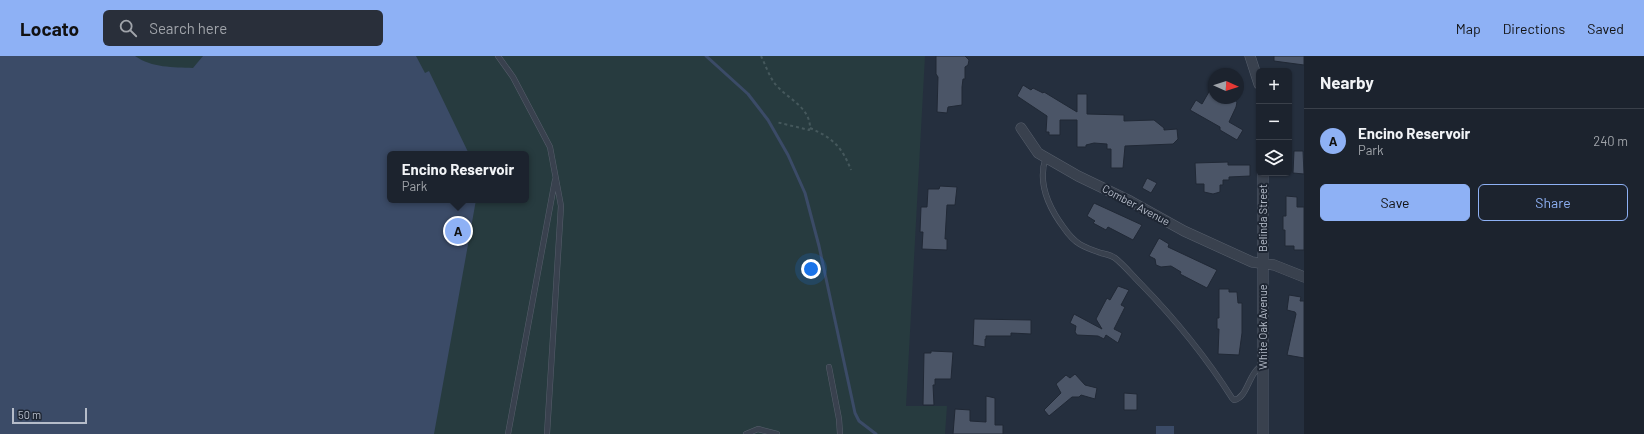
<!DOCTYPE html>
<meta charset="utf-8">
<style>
body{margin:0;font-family:Barlow,sans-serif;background:#292f3a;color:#f1f3f6}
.controls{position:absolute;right:12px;top:12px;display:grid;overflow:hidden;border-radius:6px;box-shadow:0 1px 3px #0004}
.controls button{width:36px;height:36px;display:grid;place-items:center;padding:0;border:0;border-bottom:1px solid #3a404a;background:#1c232e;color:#f1f3f6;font:20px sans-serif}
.compass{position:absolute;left:1208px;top:12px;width:36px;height:36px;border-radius:50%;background:#1c232e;box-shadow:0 1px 3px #0004;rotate:93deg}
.scale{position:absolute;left:12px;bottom:10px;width:75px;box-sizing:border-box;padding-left:4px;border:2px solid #b5bcc9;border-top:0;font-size:11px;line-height:14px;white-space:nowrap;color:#b5bcc9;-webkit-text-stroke:3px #1e2633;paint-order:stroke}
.you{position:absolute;left:811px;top:213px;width:14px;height:14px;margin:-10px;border:3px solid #fff;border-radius:50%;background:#1a73e8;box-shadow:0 0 0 6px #1a73e833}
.badge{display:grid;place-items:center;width:26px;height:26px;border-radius:50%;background:#8eb1f5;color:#111;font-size:13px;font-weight:700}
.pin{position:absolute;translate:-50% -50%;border:2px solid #fff;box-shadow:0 1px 4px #0006}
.popup{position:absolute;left:387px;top:95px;width:142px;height:52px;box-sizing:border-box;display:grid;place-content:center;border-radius:6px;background:#1c232e;filter:drop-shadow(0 1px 3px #0005);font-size:13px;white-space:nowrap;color:#a0a4aa}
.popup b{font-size:15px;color:#f1f3f6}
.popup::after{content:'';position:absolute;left:50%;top:100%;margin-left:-8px;border:8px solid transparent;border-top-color:#1c232e}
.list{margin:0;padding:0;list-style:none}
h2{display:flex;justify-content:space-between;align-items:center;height:52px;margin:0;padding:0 16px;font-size:17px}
h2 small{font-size:13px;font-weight:400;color:#a0a4aa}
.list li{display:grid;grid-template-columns:26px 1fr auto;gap:12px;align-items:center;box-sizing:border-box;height:64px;padding:0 16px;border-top:1px solid #3a404a}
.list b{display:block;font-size:15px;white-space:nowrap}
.list p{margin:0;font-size:13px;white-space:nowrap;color:#a0a4aa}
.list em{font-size:13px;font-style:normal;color:#a0a4aa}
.actions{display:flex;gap:8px;padding:12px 16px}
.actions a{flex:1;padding:9px 0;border:1px solid #8eb1f5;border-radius:6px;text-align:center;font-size:14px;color:#8eb1f5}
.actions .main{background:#8eb1f5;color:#111}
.icon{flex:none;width:22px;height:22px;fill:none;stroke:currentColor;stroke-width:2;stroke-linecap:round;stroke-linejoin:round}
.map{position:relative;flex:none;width:1304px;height:378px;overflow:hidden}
header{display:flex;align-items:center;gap:24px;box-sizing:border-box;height:56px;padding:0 20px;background:#8eb1f5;color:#111}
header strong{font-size:19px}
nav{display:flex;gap:22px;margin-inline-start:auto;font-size:14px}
.search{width:280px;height:36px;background:#292f3a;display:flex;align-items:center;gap:10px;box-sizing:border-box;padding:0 14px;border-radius:6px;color:#a0a4aa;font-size:15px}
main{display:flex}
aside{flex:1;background:#1c232e}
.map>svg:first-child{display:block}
</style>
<header>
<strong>Locato</strong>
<div class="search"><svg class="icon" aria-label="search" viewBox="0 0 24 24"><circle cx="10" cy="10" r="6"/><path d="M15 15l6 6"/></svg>Search here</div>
<nav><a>Map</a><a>Directions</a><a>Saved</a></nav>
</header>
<main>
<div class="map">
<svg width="1304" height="378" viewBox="0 0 1304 378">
<rect width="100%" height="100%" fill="#252f3e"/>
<path fill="#273b3f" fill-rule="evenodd" d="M 0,0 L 925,0 L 906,350 L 947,350 L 945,378 L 0,378 ZM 390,98 L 526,98 L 526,144 L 390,144 Z"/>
<path fill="#3b4b67" d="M 0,0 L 135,0 C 152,12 173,11 193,12 L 203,0 L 416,0 L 425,17 L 429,15 L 469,98 L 390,98 L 390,144 L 476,144 L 434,378 L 0,378 Z
M 1156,370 L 1174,370 L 1174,378 L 1156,378 Z"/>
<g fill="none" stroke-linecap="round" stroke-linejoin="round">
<path stroke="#3b4b67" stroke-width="3" d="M 706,0 L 748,38 L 768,64 L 788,99 L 805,137 L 819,190 L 855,357 L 859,365 L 876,378"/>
</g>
<path fill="#4b5567" stroke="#202835" d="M 936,0 L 965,0 L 969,4 L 968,9 L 965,11 L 965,23 L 963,23 L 962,31 L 962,49 L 948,51 L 947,57 L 937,56 L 938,21 L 936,18 Z
M 1274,0 L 1304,0 L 1304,9 L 1274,5 Z
M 1214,27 L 1214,42 L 1231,42 L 1237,46 L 1236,51 L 1229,66 L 1243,74 L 1237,84 L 1220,74 L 1220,71 L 1190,54 L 1196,44 L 1202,48 Z
M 1023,29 L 1031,34 L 1033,32 L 1043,37 L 1044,36 L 1077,56 L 1077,38 L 1087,38 L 1087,58 L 1124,59 L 1124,65 L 1154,64 L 1164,72 L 1164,74 L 1177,73 L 1178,83 L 1173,88 L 1125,90 L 1123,112 L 1111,112 L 1111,93 L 1107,93 L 1107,88 L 1094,87 L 1086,89 L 1086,91 L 1077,91 L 1077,64 L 1060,64 L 1060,79 L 1049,79 L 1049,76 L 1046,76 L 1047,60 L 1017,40 Z
M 1294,95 L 1303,95 L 1304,118 L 1293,117 Z
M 1228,106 L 1228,109 L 1250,109 L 1250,120 L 1229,121 L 1229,124 L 1223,124 L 1223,129 L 1220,129 L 1220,136 L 1213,138 L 1204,136 L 1204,128 L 1196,128 L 1195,107 Z
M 1147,122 L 1157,127 L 1151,137 L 1142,132 Z
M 940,130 L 957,131 L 955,149 L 947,149 L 945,183 L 947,183 L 947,194 L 922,193 L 923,176 L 920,176 L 921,151 L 927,151 L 928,133 L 939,133 Z
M 1286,140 L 1297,141 L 1297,151 L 1304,151 L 1304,194 L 1294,194 L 1294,190 L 1285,190 L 1285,174 L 1283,174 L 1283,160 L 1286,160 Z
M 1094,147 L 1142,169 L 1133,184 L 1108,171 L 1106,174 L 1093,167 L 1095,165 L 1087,160 Z
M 1159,182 L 1169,188 L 1168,191 L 1217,214 L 1207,232 L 1180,218 L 1181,216 L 1171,210 L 1161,211 L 1156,209 L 1155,203 L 1149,200 Z
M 1118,230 L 1129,234 L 1121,249 L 1125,251 L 1114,273 L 1122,277 L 1118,287 L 1106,279 L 1104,283 L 1098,280 L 1077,279 L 1075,276 L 1076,270 L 1070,267 L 1074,258 L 1102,273 L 1096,263 L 1107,242 L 1110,244 Z
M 1219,233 L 1229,233 L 1229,236 L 1237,236 L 1238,247 L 1242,247 L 1242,277 L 1239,299 L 1218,298 L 1219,273 L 1217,273 L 1217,262 L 1219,262 Z
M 1289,239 L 1301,241 L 1300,245 L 1304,245 L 1304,302 L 1287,299 L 1296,258 L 1295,256 L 1287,254 Z
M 974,263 L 1031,264 L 1031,278 L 1011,277 L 1011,280 L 986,280 L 986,283 L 985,283 L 985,291 L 973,289 Z
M 931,295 L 953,296 L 951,323 L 935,323 L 935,329 L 933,329 L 934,349 L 923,349 L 924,297 L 931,297 Z
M 1075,318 L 1085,329 L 1097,332 L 1095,343 L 1081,339 L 1079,341 L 1072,341 L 1049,360 L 1044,354 L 1061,337 L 1056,328 L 1066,319 L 1070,322 Z
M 1124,337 L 1137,338 L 1137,354 L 1124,354 Z
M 986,340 L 995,342 L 995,369 L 1003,369 L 1003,378 L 953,378 L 955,353 L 970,354 L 970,365 L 986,366 Z"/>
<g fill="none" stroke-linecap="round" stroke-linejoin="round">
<defs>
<path id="service" d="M 498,0 L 513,21 L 550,91 L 561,150 L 547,378
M 1046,101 C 1037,126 1049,152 1064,172 C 1075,188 1083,191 1101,197 C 1105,198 1111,199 1115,202 C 1124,209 1132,219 1141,228 C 1175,263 1206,301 1232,342 L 1234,344 C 1248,342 1248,316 1263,309
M 829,311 L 839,363 L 840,378
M 508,378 L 555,124
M 746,378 L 758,373 L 777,378"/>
<path id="minor" d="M 1250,0 L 1259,28
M 1021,72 L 1038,97 L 1078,120 L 1130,145 L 1184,175 L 1252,206 L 1274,209 L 1304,221
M 1263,378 L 1263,117"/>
</defs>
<use href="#service" stroke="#575f6c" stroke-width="6"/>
<use href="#minor" stroke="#575f6c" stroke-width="11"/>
<path stroke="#45585c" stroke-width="2" stroke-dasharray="3 3" stroke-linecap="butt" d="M 761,0 C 765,8 768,17 773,25 C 784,42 810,49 810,72 L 809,74 L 805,73 L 776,66
M 810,72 C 833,82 842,91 851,114"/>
<use href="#service" stroke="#39414e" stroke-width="5"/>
<use href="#minor" stroke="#39414e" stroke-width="10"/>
</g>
<g text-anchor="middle" stroke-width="4" stroke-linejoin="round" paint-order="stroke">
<g font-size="11" fill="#b5bcc9" stroke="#1e2633">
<text transform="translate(1136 149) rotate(28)" y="4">Comber Avenue</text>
<text transform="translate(1263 162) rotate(-90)" y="4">Belinda Street</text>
<text transform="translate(1263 271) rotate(-90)" y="4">White Oak Avenue</text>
</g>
</g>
</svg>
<div class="controls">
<button>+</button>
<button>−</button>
<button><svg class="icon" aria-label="layers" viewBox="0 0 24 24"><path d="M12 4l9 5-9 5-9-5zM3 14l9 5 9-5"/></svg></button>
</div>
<svg class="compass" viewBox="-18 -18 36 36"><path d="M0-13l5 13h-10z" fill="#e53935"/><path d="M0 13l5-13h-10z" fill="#a0a4aa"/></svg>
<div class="scale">50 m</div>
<div class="you"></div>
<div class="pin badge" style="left:458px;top:175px">A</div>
<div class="popup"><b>Encino Reservoir</b>Park</div>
</div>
<aside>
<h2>Nearby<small></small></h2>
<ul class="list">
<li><span class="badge">A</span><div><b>Encino Reservoir</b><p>Park</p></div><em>240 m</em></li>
</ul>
<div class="actions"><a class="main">Save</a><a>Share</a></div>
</aside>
</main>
